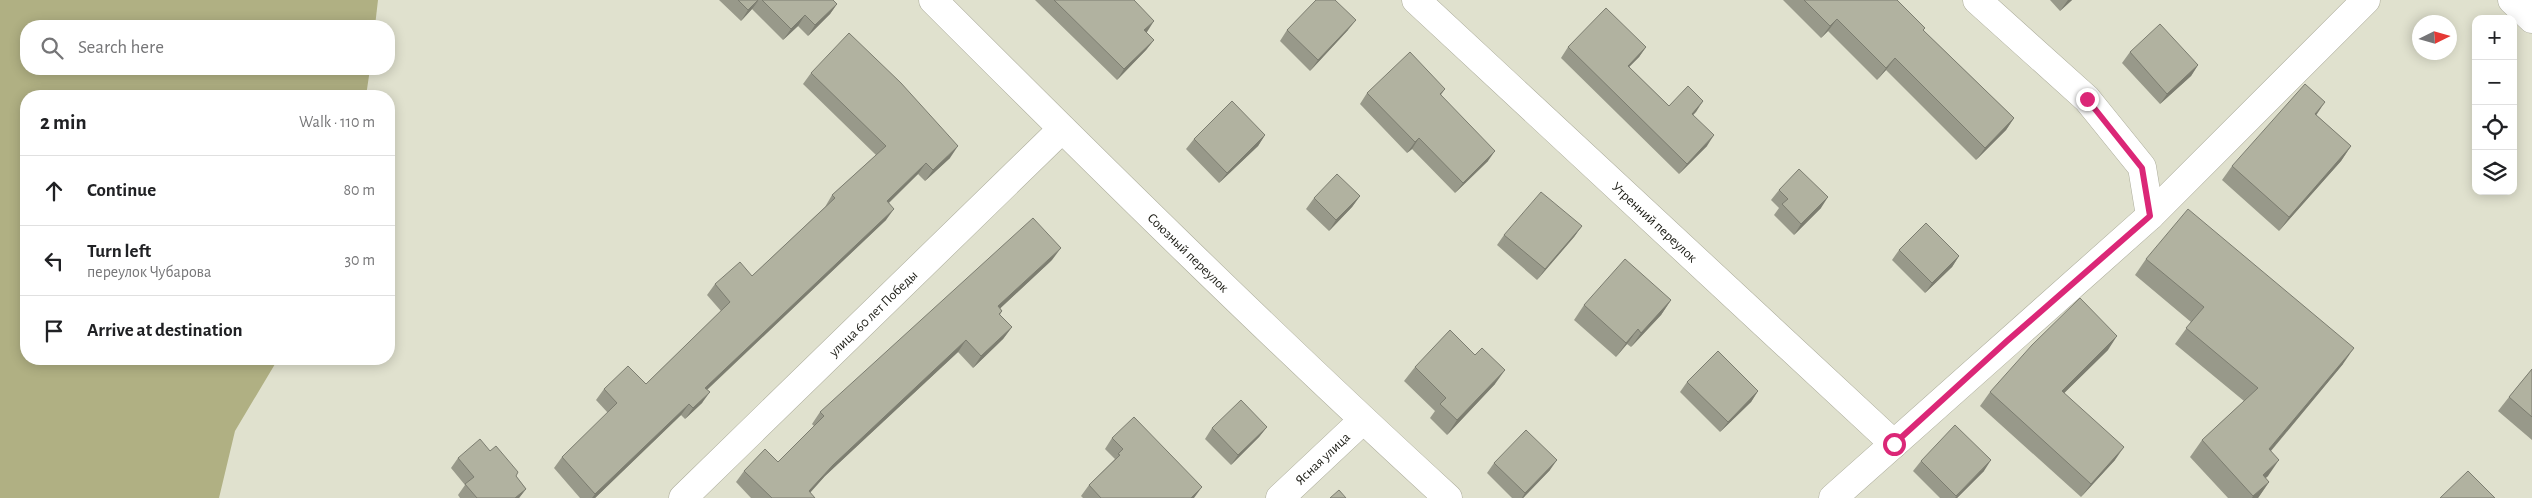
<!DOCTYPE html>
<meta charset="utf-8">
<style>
body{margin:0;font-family:"Alegreya Sans",sans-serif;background:#f6f6f6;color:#202124}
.controls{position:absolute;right:15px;top:15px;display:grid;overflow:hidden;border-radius:10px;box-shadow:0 2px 12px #0003}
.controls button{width:45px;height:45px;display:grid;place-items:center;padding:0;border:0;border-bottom:1px solid #e0e0e0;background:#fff;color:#202124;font:25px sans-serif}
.compass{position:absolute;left:2412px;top:15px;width:45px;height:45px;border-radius:50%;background:#fff;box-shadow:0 2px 12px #0003;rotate:85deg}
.stop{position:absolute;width:15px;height:15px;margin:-11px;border:4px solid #db2777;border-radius:50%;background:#fff}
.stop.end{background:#db2777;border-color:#fff;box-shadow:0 1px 5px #0008}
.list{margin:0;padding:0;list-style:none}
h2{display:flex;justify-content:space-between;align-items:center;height:65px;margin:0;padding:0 20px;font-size:21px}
h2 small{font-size:16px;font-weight:400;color:#757577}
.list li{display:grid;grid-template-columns:32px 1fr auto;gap:15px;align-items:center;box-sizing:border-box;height:70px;padding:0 20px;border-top:1px solid #e0e0e0}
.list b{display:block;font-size:19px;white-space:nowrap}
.list p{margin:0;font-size:16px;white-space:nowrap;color:#757577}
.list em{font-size:16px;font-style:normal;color:#757577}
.icon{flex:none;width:28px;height:28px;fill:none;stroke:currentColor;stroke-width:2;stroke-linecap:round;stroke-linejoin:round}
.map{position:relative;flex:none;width:2532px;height:498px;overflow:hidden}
.search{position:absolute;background:#fff;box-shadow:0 2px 12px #0003;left:20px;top:20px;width:375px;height:55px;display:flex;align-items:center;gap:12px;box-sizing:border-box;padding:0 18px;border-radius:20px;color:#757577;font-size:19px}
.panel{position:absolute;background:#fff;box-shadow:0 2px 12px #0003;left:20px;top:90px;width:375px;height:275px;border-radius:20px}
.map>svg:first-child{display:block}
</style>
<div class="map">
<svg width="2532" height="498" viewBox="0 0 2532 498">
<rect width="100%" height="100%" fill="#e0e1ce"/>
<path fill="#b0b083" d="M 0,0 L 378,0 L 375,26 L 26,26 L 26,69 L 370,69 L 366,96 L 26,96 L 26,359 L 278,359 L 235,431 L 219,498 L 0,498 Z"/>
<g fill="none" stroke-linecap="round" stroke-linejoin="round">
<defs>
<g id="minor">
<path id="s1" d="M 933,0 C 1102,169 1272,337 1448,498"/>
<path id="s2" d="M 1416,0 L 1894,444"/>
<path d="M 1977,0 L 2087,99 L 2142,167 L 2150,216"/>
<path d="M 2512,0 L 2532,19"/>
<path id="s3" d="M 683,498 L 1062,129"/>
<path id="s4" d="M 1280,498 L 1363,420"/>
<path d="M 1833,498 L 2150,216 L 2366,0"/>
</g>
</defs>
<use href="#minor" stroke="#abab9a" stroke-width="29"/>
<use href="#minor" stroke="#fff" stroke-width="28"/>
</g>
<path fill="#98998a" d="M 719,0 L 833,0 L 837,4 L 830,14 L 808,36 L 798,26 L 783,40 L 752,9 L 741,21 Z
M 1035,0 L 1134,0 L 1146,32 L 1154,40 L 1146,50 L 1117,80 Z
M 1783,0 L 1897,0 L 1925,28 L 1923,30 L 2014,118 L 2006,130 L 1976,160 L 1886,70 L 1877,80 L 1828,31 L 1821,38 Z
M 2050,0 L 2072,0 L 2060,11 Z
M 1287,30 L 1348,30 L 1310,71 L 1280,41 Z
M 1568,47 L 1646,47 L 1639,57 L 1629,67 L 1669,106 L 1703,101 L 1693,115 L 1707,146 L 1679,174 L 1561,58 Z
M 2130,52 L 2198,65 L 2191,76 L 2160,104 L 2122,63 Z
M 811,73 L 950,158 L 925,181 L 918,174 L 889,203 L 886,220 L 707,390 L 702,403 L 685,419 L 681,415 L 595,498 L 580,498 L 554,468 L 562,457 L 608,413 L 596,400 L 604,389 L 646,384 L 721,311 L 707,295 L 715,284 L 752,276 L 825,207 L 832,195 L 876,155 L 803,84 Z
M 1445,89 L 1441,95 L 1488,161 L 1455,193 L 1412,149 L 1407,153 L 1360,104 L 1367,93 Z
M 2316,115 L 2351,146 L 2341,161 L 2279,231 L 2222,180 L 2232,166 Z
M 1265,135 L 1258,146 L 1219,183 L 1186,149 L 1194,139 Z
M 1779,190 L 1821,208 L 1794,235 L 1774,215 L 1779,208 L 1771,200 Z
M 1360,196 L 1352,207 L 1329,231 L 1306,209 L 1314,198 Z
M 1582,226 L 1574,237 L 1537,280 L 1497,245 L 1504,235 Z
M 1899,250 L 1959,256 L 1952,267 L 1925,293 L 1892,260 Z
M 2146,259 L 2343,364 L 2271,451 L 2268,476 L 2265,478 L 2269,482 L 2258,498 L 2228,498 L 2190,457 L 2202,440 L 2244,401 L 2175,344 L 2191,322 L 2135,275 Z
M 1052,260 L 1000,308 L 1002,311 L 1000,315 L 1012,327 L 1003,339 L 973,368 L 958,352 L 825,476 L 810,493 L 815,498 L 751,498 L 736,482 L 744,471 L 778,462 L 814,426 L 812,424 L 820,412 Z
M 1671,300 L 1661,315 L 1631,347 L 1627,344 L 1616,357 L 1574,320 L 1584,305 Z
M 2108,350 L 2064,393 L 2115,460 L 2081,497 L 1980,406 L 1990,392 Z
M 1475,355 L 1495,384 L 1447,435 L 1430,418 L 1435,411 L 1404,381 L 1415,367 Z
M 2532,369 L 2532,440 L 2498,411 L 2509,397 Z
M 1687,382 L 1758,391 L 1751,402 L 1720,432 L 1680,392 Z
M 1267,427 L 1259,437 L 1231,465 L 1205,439 L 1212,428 Z
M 1112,438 L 1194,498 L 1083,498 L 1081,496 L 1089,485 L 1115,459 L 1105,449 Z
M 490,451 L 516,476 L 526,489 L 519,498 L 460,498 L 458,495 L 465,485 L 451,468 L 458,458 Z
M 1921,461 L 1984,471 L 1957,498 L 1940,498 L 1913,471 Z
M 1494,463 L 1550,470 L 1523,498 L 1512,498 L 1487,473 Z"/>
<path fill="#7c7d70" d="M 759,0 L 752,9 L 741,21 L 748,10 Z
M 2068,0 L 2072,0 L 2060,11 Z
M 837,4 L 830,14 L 808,36 L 815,25 Z
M 805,15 L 798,26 L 783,40 L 791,29 Z
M 1837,19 L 1828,31 L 1821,38 L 1830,26 Z
M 1356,20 L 1348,30 L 1310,71 L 1318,60 Z
M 1154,21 L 1147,32 L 1137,41 L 1144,30 Z
M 1154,40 L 1146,50 L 1117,80 L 1124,69 Z
M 1646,47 L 1639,57 L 1620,76 L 1628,66 Z
M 1895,58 L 1886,70 L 1877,80 L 1886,68 Z
M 2198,65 L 2191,76 L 2160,104 L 2167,94 Z
M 1703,101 L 1696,112 L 1684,124 L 1692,114 Z
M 2325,102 L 2315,117 L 2315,114 Z
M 2014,118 L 2006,130 L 1976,160 L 1985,148 Z
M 1265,135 L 1258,146 L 1219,183 L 1227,173 Z
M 1714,135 L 1707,146 L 1679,174 L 1687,164 Z
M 1419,138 L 1412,149 L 1407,153 L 1415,142 Z
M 958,146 L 950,158 L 925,181 L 933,170 Z
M 2351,146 L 2341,161 L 2279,231 L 2289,217 Z
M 1495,151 L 1488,161 L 1455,193 L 1463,183 Z
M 926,163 L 918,174 L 879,212 L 887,201 Z
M 1360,196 L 1352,207 L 1329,231 L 1336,220 Z
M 1828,197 L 1821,208 L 1794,235 L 1801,224 Z
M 894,209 L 886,220 L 697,399 L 705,388 Z
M 1582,226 L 1574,237 L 1537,280 L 1545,269 Z
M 1061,248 L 1052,260 L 990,318 L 998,306 Z
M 1959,256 L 1952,267 L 1925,293 L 1932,283 Z
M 1671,300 L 1661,315 L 1631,347 L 1641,333 Z
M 1012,327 L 1003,339 L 973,368 L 981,356 Z
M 1638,329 L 1627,344 L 1616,357 L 1626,343 Z
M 2117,336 L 2108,350 L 2053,404 L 2062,391 Z
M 966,340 L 958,352 L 825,476 L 805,498 L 809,491 L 833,465 Z
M 2354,348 L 2343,364 L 2258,466 L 2269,449 Z
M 1505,370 L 1495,384 L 1447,435 L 1457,420 Z
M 1758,391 L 1751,402 L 1720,432 L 1728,422 Z
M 710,392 L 702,403 L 685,419 L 693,408 Z
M 689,404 L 681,415 L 595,498 L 592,498 L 595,494 Z
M 1267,427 L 1259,437 L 1231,465 L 1238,455 Z
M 2124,447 L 2115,460 L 2081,497 L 2091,484 Z
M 1557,460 L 1550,470 L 1523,498 L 1522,498 L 1525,493 Z
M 1991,460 L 1984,471 L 1957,498 L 1955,498 Z
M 2279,460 L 2268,476 L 2252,491 L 2263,475 Z
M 2269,482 L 2258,498 L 2252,498 L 2253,496 Z
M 1202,487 L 1194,498 L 1191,498 Z
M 526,489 L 519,498 L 515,498 Z"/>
<path fill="#b1b2a0" stroke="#7c7d70" d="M 738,0 L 758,0 L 748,10 Z
M 762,0 L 833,0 L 837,4 L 815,25 L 805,15 L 791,29 Z
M 1054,0 L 1134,0 L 1154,21 L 1144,30 L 1154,40 L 1124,69 Z
M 1316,0 L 1335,0 L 1356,20 L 1318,60 L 1287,30 Z
M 1804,0 L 1897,0 L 1925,28 L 1923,30 L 2014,118 L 1985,148 L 1895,58 L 1886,68 L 1837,19 L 1830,26 Z
M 1606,8 L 1646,47 L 1628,66 L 1669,106 L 1688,86 L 1703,101 L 1692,114 L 1714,135 L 1687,164 L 1568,47 Z
M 2160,24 L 2198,65 L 2167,94 L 2130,52 Z
M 849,33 L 901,83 L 958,146 L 933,170 L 926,163 L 887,201 L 894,209 L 705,388 L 710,392 L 693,408 L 689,404 L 595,494 L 562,457 L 617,403 L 604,389 L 628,366 L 646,384 L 730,302 L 715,284 L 740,262 L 752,276 L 835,198 L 832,195 L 886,146 L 811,73 Z
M 1410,52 L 1445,89 L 1440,94 L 1495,151 L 1463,183 L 1419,138 L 1415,142 L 1367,93 Z
M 2305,84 L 2325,102 L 2315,114 L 2351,146 L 2289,217 L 2232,166 Z
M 1232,101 L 1265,135 L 1227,173 L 1194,139 Z
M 1799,169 L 1828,197 L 1801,224 L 1782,204 L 1788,199 L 1779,190 Z
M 1337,174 L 1360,196 L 1336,220 L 1314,198 Z
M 1541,192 L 1582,226 L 1545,269 L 1504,235 Z
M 2188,209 L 2354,348 L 2269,449 L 2279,460 L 2263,475 L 2269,482 L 2253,496 L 2202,440 L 2258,388 L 2186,328 L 2204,307 L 2146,259 Z
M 1033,218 L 1061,248 L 998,306 L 1002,311 L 999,314 L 1012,327 L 981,356 L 966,340 L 833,465 L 809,491 L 815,498 L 772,498 L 744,471 L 765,449 L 778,462 L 824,416 L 820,412 Z
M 1926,223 L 1959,256 L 1932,283 L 1899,250 Z
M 1625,259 L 1671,300 L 1641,333 L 1638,329 L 1626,343 L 1584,305 Z
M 2080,298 L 2117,336 L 2062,391 L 2124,447 L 2091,484 L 1990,392 L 2032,345 Z
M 1450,330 L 1475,355 L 1482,348 L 1505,370 L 1457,420 L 1440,404 L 1446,398 L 1415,367 Z
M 1718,351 L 1758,391 L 1728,422 L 1687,382 Z
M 2532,369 L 2532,417 L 2509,397 Z
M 1241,400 L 1267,427 L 1238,455 L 1212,428 Z
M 1134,417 L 1202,487 L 1191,498 L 1101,498 L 1089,485 L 1120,455 L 1118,454 L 1123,449 L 1112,438 Z
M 1955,425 L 1991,460 L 1956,496 L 1921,461 Z
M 1526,430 L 1557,460 L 1525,493 L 1494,463 Z
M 480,439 L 490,451 L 496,446 L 518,472 L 516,476 L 526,489 L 515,498 L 477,498 L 465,484 L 474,477 L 458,458 Z
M 2468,471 L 2495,498 L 2440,498 Z
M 1339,490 L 1346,498 L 1330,498 Z"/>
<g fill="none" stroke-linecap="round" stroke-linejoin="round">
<path stroke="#db2777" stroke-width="6" d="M 1894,444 L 2007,341 L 2150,216 L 2142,168 L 2087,99"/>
</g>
<g text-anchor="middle" stroke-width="4" stroke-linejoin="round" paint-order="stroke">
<g font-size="14" fill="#1a1a13" stroke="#edeedb">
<text dy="5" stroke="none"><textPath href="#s2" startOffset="326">Утренний переулок</textPath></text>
<text dy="5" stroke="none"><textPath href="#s1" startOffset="359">Союзный переулок</textPath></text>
<text dy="5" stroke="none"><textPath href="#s3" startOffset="265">улица 60 лет Победы</textPath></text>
<text dy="5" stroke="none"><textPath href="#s4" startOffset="58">Ясная улица</textPath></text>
</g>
</g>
</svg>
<div class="controls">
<button>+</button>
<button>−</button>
<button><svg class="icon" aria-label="locate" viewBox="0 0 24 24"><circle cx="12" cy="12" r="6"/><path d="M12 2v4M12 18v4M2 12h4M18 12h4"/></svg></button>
<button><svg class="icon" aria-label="layers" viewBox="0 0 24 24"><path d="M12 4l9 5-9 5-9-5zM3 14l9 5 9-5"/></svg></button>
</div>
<svg class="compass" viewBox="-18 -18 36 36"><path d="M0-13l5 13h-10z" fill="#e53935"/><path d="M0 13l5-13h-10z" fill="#757577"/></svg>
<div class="stop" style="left:1894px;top:444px"></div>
<div class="stop end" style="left:2087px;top:99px"></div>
<div class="search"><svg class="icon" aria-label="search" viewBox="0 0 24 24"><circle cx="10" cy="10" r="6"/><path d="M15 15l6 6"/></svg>Search here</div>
<section class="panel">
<h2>2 min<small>Walk · 110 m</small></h2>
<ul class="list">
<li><svg class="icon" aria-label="ahead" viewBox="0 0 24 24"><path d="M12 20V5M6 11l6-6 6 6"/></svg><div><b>Continue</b></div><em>80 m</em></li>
<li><svg class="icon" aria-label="left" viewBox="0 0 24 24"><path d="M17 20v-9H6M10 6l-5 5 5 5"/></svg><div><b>Turn left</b><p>переулок Чубарова</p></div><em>30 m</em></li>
<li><svg class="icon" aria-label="arrive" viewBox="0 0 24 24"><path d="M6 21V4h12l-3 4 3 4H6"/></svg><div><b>Arrive at destination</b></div></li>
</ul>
</section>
</div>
